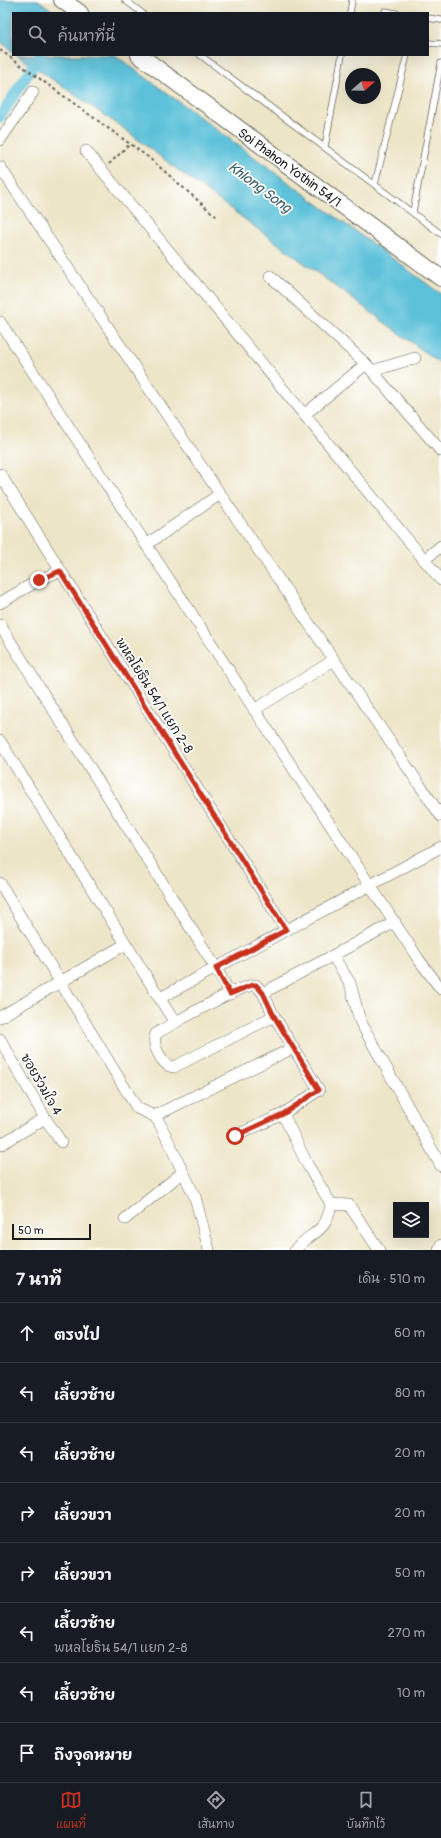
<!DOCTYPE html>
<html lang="th">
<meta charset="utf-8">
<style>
body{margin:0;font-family:Pangolin,"Playpen Sans Thai",sans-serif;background:#242831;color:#f1f3f6}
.controls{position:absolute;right:12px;bottom:12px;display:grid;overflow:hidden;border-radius:0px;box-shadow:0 4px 16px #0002}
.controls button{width:36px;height:36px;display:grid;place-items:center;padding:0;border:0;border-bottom:1px solid #363941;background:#171b24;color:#f1f3f6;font:20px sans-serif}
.compass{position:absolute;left:345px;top:68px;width:36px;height:36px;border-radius:50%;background:#171b24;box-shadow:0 4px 16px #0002;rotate:70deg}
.scale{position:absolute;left:12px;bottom:10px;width:79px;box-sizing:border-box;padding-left:4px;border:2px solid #1c1c1c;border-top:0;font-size:11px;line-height:14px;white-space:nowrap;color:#1c1c1c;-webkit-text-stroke:3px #fff;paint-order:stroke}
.stop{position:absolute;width:12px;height:12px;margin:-9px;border:3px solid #c8321e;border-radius:50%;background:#fff}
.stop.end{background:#c8321e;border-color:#fff;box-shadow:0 1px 4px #0008}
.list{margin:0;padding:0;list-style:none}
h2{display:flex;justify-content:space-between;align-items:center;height:52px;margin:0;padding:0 16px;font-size:17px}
h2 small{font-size:13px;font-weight:400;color:#9ea1a6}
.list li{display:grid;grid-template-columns:26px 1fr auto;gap:12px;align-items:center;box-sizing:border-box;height:60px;padding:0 16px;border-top:1px solid #363941}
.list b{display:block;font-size:15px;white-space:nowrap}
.list p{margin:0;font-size:13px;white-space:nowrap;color:#9ea1a6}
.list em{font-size:13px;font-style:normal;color:#9ea1a6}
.icon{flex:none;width:22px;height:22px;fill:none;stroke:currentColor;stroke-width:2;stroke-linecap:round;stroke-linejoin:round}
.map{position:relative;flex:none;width:441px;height:1250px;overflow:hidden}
.search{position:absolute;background:#171b24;box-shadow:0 4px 16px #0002;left:12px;right:12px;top:12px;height:44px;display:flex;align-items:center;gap:10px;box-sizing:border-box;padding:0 14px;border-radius:0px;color:#9ea1a6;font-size:15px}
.sheet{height:532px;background:#171b24}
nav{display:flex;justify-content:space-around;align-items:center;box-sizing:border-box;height:56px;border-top:1px solid #363941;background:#171b24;font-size:11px;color:#9ea1a6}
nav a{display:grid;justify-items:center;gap:2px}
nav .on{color:#c8321e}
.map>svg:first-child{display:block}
</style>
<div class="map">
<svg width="441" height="1250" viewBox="0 0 441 1250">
<rect width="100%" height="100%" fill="#fff"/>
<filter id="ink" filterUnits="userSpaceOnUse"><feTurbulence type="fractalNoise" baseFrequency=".025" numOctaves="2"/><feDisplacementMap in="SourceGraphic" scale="8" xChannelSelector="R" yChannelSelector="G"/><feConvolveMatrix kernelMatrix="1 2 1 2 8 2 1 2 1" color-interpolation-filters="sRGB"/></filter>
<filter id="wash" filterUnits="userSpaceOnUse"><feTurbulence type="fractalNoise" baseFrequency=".012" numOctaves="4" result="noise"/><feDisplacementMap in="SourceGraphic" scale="16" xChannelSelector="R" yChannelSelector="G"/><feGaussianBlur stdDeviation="0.9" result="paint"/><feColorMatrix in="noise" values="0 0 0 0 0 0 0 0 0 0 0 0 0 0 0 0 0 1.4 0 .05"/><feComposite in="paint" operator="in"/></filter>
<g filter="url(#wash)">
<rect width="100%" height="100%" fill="#ede5c7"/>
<path fill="#5bc1d9" stroke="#3c6e7a" d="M 0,0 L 38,0 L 56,13 L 13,13 L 13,52 L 0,41 Z
M 17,55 L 115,55 L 441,294 L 441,364 L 178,170 L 123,128 Z"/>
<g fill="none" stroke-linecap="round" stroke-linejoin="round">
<path stroke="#5bc1d9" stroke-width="11" d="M 0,117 L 40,55"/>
</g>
</g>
<g filter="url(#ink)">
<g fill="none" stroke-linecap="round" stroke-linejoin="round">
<defs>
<path id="lane" d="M 125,0 L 142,13
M 385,11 L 396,13
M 350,13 L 352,0
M 428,18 L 441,20
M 428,43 L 441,44
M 200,55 L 441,234
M 325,146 L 342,55
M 375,184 L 407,55
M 413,212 L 441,63"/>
<path id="street" d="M 0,140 L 33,92
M 86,151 L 441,580
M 0,167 L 220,494 L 441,816
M 270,276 L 366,364 L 441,451
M 0,322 L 419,960 L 441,989
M 372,371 L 415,358
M 304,415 L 366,364
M 0,474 L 286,930
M 146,545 L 220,494
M 424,560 L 441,546
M 0,603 L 39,580 L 60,571
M 0,625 L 216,968 L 230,994
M 254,710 L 334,660
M 0,741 L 175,1023
M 0,883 L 137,1108 L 154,1116 L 160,1124 L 195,1197 L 209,1250
M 333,956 L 350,983 L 360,1021 L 441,1166
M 263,993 L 395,922
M 160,998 L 441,847
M 274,1016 L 174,1067 C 162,1066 151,1044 156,1034 L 160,1031 C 177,1022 242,983 256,985 L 263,993 L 274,1016 L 319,1090 L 283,1114 L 307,1164 L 331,1204 L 349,1205 L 379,1250
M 0,1017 L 126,944
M 0,1039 L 45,1118 L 61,1142
M 154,1116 L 293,1048
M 235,1136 L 283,1114
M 0,1145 L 45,1118
M 125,1219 L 183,1172
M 295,1250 C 312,1230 326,1235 331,1204
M 439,1250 L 441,1245"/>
<path id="secondary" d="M 62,0 L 80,13
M 139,55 L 441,278"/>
</defs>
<use href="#lane" stroke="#656258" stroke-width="7"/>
<use href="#street" stroke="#656258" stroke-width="12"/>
<use href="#secondary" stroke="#656258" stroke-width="18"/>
<path stroke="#656258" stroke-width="2" stroke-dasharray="3 3" stroke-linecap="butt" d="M 0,50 L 148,157 L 217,217
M 109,164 L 130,144"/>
<use href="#lane" stroke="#fff" stroke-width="5.5"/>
<use href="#street" stroke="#fff" stroke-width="11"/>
<use href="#secondary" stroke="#fff" stroke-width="16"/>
</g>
</g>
<g fill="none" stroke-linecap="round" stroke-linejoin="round" filter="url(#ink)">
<path stroke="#c8321e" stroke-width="5" d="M 39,580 L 60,571 L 286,930 L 216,968 L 230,994 L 252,985 L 256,985 L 263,993 L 274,1016 L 319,1090 L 283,1114 L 235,1136"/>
</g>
<g text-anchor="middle" stroke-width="3.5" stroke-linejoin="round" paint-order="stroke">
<g font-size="13" fill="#1c1c1c" stroke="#fff">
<text transform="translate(290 167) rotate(36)" y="5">Soi Phahon Yothin 54/1</text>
<text transform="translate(155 695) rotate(58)" y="5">พหลโยธิน 54/1 แยก 2-8</text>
<text transform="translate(42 1084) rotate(60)" y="5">ซอยร่วมใจ 4</text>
</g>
<g font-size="14" font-style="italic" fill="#355e68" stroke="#fff">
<text transform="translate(260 187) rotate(37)" y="5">Khlong Song</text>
</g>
</g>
</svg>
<div class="controls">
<button><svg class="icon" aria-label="layers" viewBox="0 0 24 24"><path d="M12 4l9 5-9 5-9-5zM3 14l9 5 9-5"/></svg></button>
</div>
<svg class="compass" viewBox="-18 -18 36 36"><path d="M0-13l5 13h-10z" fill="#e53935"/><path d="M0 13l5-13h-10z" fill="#9ea1a6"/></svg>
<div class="scale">50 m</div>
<div class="stop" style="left:235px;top:1136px"></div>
<div class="stop end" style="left:39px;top:580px"></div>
<div class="search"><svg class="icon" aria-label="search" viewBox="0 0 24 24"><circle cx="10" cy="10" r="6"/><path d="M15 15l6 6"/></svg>ค้นหาที่นี่</div>
</div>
<section class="sheet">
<h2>7 นาที<small>เดิน · 510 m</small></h2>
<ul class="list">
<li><svg class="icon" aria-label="ahead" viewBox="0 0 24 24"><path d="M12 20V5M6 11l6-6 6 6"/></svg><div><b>ตรงไป</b></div><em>60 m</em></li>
<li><svg class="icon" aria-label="left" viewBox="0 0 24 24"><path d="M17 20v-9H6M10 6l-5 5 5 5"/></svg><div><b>เลี้ยวซ้าย</b></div><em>80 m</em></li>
<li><svg class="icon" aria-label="left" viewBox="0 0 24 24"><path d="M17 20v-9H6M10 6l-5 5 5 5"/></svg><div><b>เลี้ยวซ้าย</b></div><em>20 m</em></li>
<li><svg class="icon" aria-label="right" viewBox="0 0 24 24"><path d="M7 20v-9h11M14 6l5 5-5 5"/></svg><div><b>เลี้ยวขวา</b></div><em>20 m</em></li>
<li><svg class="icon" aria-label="right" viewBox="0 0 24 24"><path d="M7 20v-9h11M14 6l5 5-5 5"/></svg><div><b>เลี้ยวขวา</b></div><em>50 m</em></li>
<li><svg class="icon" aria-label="left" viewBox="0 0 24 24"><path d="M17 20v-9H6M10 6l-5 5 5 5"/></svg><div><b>เลี้ยวซ้าย</b><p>พหลโยธิน 54/1 แยก 2-8</p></div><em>270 m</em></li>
<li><svg class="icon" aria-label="left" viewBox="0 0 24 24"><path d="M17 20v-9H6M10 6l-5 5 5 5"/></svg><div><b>เลี้ยวซ้าย</b></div><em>10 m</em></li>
<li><svg class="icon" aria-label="arrive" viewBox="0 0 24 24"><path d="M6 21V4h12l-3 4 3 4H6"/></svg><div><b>ถึงจุดหมาย</b></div></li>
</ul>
</section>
<nav>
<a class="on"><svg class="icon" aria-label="map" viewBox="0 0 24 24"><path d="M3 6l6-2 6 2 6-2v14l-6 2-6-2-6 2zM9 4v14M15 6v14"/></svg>แผนที่</a>
<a><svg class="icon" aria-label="directions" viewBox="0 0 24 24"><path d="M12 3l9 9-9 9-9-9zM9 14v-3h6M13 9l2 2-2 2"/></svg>เส้นทาง</a>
<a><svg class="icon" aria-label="saved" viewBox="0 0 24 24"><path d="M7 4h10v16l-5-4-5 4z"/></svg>บันทึกไว้</a>
</nav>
